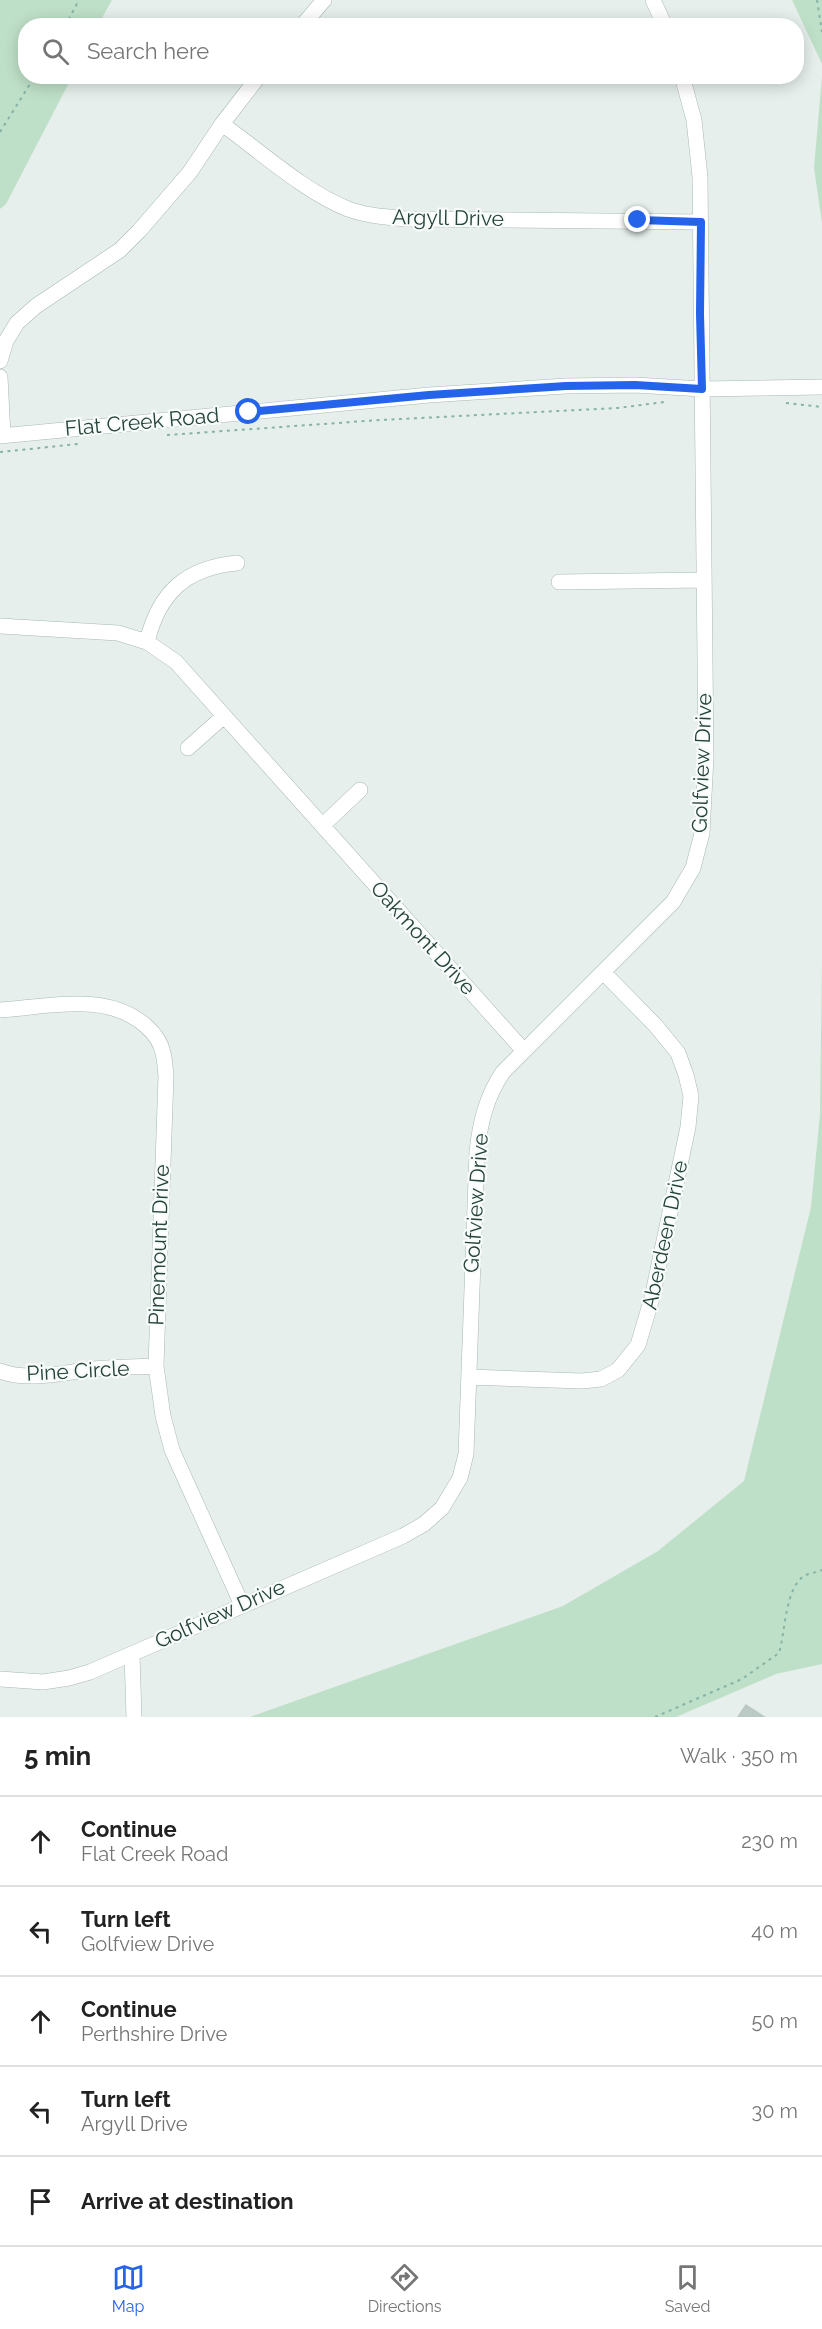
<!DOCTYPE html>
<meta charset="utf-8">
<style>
body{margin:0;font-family:Raleway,sans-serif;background:#f2f2f2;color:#222}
.stop{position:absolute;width:18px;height:18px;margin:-14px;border:4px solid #2563eb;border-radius:50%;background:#fff}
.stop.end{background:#2563eb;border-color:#fff;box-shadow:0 2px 6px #0008}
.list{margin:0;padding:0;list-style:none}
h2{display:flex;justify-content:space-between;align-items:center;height:78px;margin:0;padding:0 24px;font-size:26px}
h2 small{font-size:20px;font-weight:400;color:#767676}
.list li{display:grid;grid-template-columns:39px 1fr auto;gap:18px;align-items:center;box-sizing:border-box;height:90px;padding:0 24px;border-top:2px solid #e0e0e0}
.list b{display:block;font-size:22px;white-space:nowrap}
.list p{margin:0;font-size:20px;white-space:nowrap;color:#767676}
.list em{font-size:20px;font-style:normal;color:#767676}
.icon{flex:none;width:33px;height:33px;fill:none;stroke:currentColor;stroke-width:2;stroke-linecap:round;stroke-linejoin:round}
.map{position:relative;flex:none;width:822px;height:1717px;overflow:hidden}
.search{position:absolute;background:#fff;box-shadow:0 3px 15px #0003;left:18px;right:18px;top:18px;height:66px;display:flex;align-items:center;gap:15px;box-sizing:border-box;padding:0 21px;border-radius:24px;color:#767676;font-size:22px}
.sheet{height:528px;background:#fff}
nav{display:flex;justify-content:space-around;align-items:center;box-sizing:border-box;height:84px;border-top:2px solid #e0e0e0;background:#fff;font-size:16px;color:#767676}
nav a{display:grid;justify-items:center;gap:3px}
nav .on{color:#2563eb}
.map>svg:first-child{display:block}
</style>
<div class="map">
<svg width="822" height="1717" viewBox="0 0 822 1717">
<defs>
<filter id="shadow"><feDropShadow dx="5.5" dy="5.5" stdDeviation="1.5" flood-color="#0004"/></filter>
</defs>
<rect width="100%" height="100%" fill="#e6efeb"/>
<path fill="#bfe0c8" d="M 0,0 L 112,0 L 98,25 L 26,26 L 26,76 L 72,77 L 6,204 L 0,209 Z
M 792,0 L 822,0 L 822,64 Z
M 822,76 L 822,223 L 814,168 Z
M 822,959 L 822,1664 L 776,1674 L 676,1717 L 250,1717 L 563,1606 L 658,1551 L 744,1481 L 811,1207 L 820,1114 Z"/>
<path fill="#bbcac4" stroke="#b8c9c2" stroke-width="1.5" filter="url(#shadow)" d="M 746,1705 L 764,1717 L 738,1717 Z"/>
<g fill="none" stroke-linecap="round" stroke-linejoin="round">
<defs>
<path id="minor" d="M 653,0 L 665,26
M 302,26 L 324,0
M 222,124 C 261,152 305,192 348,209 C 367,216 387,217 407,219 L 701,222
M 0,361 L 6,341 L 17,323 L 36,306 L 120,250 L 139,231 L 190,172 L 222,124 L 259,76
M 0,377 L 3,435
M 0,436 L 429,395 L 566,386 L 635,385 L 702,389 L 822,387
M 559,582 L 704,580
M 0,626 L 118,633 L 147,642 L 176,662 L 524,1051
M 147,642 C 159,592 186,568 237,563
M 188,748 L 224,716
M 323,825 L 360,790
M 0,1010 C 48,1007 107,991 146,1026 C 154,1033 161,1043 163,1053 C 165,1060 165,1068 166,1076 L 156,1366 L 163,1416 L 172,1450 L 242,1605
M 0,1371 C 29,1382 65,1372 94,1369 C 115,1367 135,1367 156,1366
M 469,1377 L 582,1381 L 601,1379 L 618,1370 L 638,1345 L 652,1298 L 688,1127 L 691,1096 L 686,1075 L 678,1053 L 656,1026 L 603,972
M 132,1654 L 134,1717
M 0,1679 L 43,1682 L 69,1678 L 90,1672 L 403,1536 L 424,1524 L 442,1508 L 460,1478 L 466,1454 L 477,1152 C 480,1123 486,1097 503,1072 L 673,902 L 693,868 L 702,833 L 706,757 L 700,177 L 694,120 L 682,76"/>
</defs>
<use href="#minor" stroke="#a8b8b2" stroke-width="16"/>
<path stroke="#86b3a5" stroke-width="2" stroke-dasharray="3 4.5" stroke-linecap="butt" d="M 817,0 L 822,32
M 65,26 L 79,0
M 0,132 L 35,76
M 786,403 L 822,407
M 167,435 L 380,420 L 618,408 L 664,402
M 0,452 L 78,444
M 655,1717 L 742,1679 L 779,1653 C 785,1634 785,1588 804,1576 C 809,1573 816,1573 822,1570"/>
<use href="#minor" stroke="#fff" stroke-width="15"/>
</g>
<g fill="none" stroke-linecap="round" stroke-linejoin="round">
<path stroke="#2563eb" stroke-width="8" d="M 249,412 L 429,395 L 566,386 L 635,385 L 702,389 L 700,314 L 701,222 L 638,220"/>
</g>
<g text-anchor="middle" stroke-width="4.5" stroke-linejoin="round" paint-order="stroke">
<g font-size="21" fill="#24423a" stroke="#f7fbf9">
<text transform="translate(448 218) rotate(1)" y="7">Argyll Drive</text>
<text transform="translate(142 422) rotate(-5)" y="7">Flat Creek Road</text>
<text transform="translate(702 763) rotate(-88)" y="7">Golfview Drive</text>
<text transform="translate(423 938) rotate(48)" y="7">Oakmont Drive</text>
<text transform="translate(476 1203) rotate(-86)" y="7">Golfview Drive</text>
<text transform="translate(665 1235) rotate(-78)" y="7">Aberdeen Drive</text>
<text transform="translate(159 1245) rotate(-88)" y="7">Pinemount Drive</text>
<text transform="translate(78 1371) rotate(-3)" y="7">Pine Circle</text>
<text transform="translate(220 1614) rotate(-24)" y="7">Golfview Drive</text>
</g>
</g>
</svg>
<div class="stop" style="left:249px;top:412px"></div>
<div class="stop end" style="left:638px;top:220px"></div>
<div class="search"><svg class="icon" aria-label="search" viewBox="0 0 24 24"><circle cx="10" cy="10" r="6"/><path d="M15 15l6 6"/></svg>Search here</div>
</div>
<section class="sheet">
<h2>5 min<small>Walk · 350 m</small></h2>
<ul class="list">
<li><svg class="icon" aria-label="ahead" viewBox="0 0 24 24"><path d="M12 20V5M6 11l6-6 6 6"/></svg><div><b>Continue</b><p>Flat Creek Road</p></div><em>230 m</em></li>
<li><svg class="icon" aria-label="left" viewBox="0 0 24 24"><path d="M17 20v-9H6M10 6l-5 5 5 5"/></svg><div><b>Turn left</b><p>Golfview Drive</p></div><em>40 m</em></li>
<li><svg class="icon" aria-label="ahead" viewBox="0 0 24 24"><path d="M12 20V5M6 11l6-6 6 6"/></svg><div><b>Continue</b><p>Perthshire Drive</p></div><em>50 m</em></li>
<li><svg class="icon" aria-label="left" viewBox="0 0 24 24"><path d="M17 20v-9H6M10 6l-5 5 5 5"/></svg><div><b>Turn left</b><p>Argyll Drive</p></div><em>30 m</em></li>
<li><svg class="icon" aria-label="arrive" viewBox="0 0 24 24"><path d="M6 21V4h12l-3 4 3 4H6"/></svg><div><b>Arrive at destination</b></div></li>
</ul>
</section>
<nav>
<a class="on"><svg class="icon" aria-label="map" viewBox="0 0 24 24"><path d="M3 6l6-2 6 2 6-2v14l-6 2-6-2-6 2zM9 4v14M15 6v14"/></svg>Map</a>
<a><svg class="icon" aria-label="directions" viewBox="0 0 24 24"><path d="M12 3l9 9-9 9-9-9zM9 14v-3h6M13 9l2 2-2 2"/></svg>Directions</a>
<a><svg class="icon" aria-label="saved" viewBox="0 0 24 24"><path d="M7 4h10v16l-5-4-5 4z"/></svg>Saved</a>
</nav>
